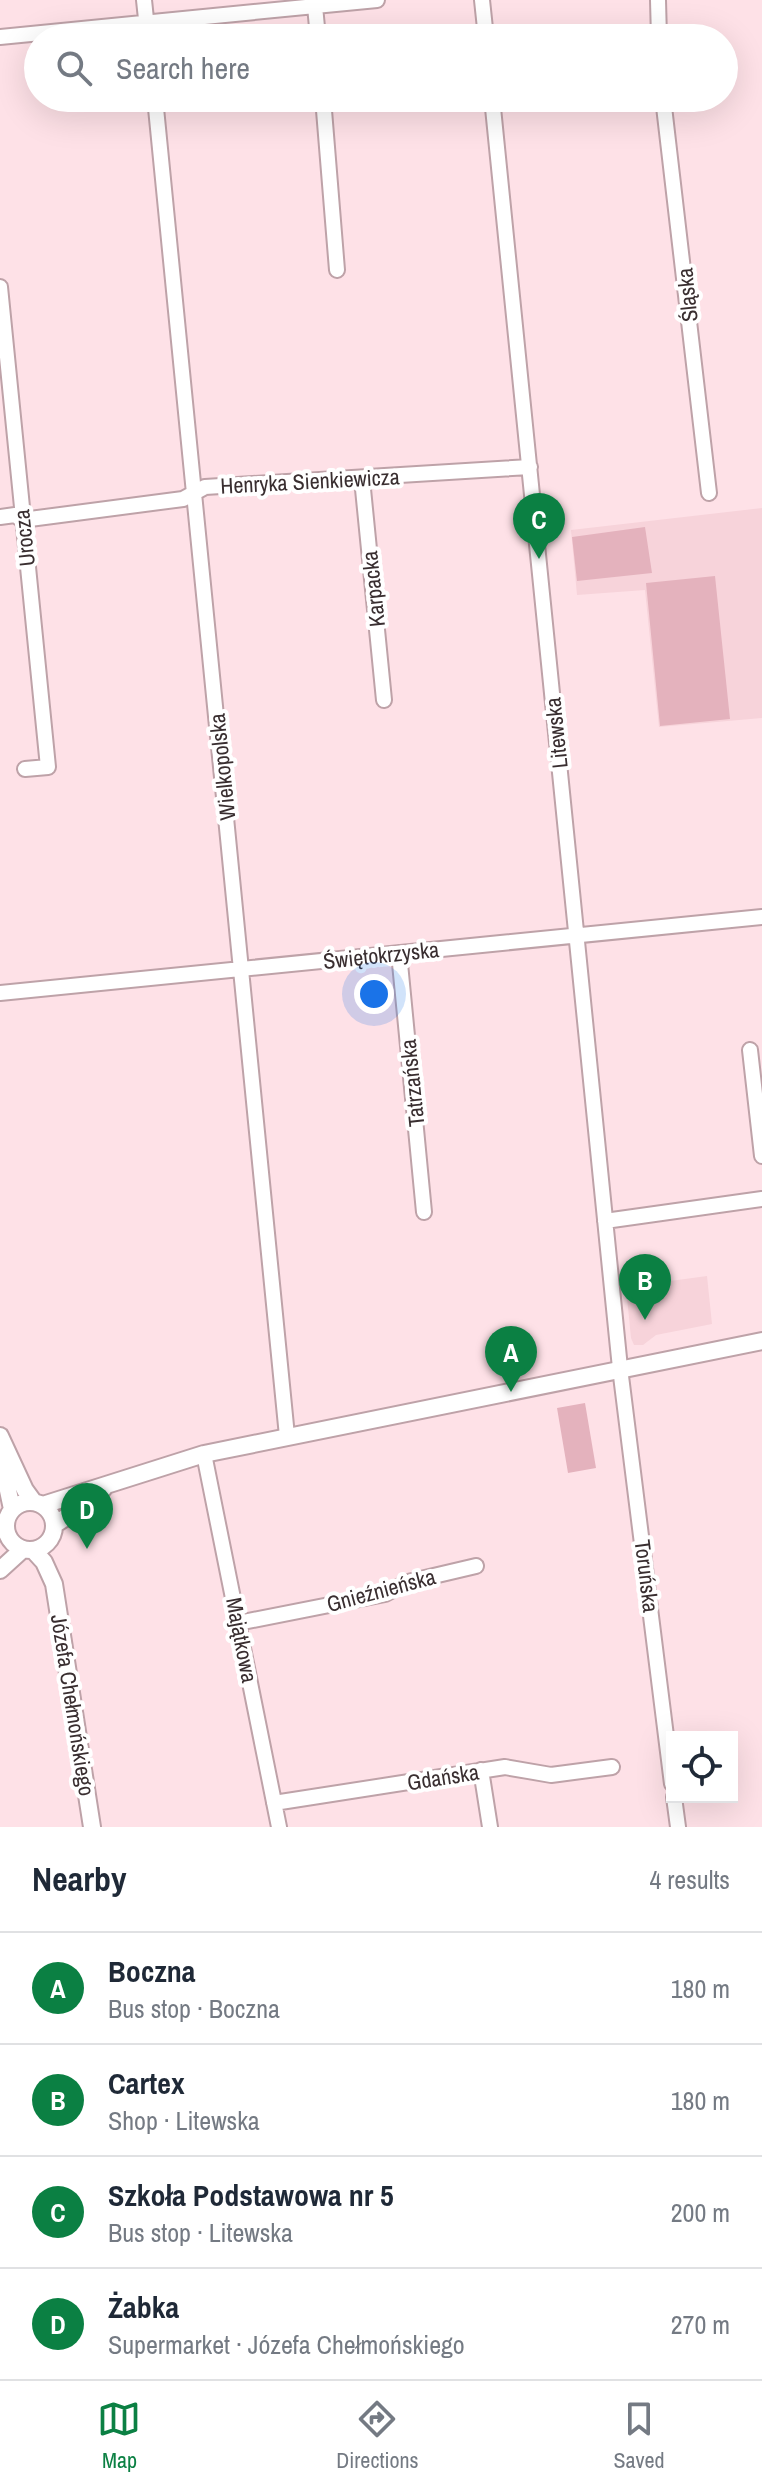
<!DOCTYPE html>
<meta charset="utf-8">
<style>
body{margin:0;font-family:"Archivo Narrow",sans-serif;background:#f2f2f3;color:#1f2937}
.controls{position:absolute;right:24px;bottom:24px;display:grid;overflow:hidden;border-radius:0px;box-shadow:0 8px 32px #0002}
.controls button{width:72px;height:72px;display:grid;place-items:center;padding:0;border:0;border-bottom:2px solid #e0e1e3;background:#fff;color:#1f2937;font:40px sans-serif}
.you{position:absolute;left:374px;top:994px;width:28px;height:28px;margin:-20px;border:6px solid #fff;border-radius:50%;background:#1a73e8;box-shadow:0 0 0 12px #1a73e833}
.badge{display:grid;place-items:center;width:52px;height:52px;border-radius:50%;background:#0b8043;color:#fff;font-size:26px;font-weight:700}
.pin{position:absolute;translate:-50% -66px;filter:drop-shadow(0 2px 4px #0008)}
.pin::after{content:'';position:absolute;top:42px;width:28px;height:24px;background:inherit;clip-path:polygon(0 0,100% 0,50% 100%)}
.list{margin:0;padding:0;list-style:none}
h2{display:flex;justify-content:space-between;align-items:center;height:104px;margin:0;padding:0 32px;font-size:34px}
h2 small{font-size:26px;font-weight:400;color:#747a83}
.list li{display:grid;grid-template-columns:52px 1fr auto;gap:24px;align-items:center;box-sizing:border-box;height:112px;padding:0 32px;border-top:2px solid #e0e1e3}
.list b{display:block;font-size:30px;white-space:nowrap}
.list p{margin:0;font-size:26px;white-space:nowrap;color:#747a83}
.list em{font-size:26px;font-style:normal;color:#747a83}
.icon{flex:none;width:44px;height:44px;fill:none;stroke:currentColor;stroke-width:2;stroke-linecap:round;stroke-linejoin:round}
.map{position:relative;flex:none;width:762px;height:1827px;overflow:hidden}
.search{position:absolute;background:#fff;box-shadow:0 8px 32px #0002;left:24px;right:24px;top:24px;height:88px;display:flex;align-items:center;gap:20px;box-sizing:border-box;padding:0 28px;border-radius:44px;color:#747a83;font-size:30px}
.sheet{height:552px;background:#fff}
nav{display:flex;justify-content:space-around;align-items:center;box-sizing:border-box;height:112px;border-top:2px solid #e0e1e3;background:#fff;font-size:22px;color:#747a83}
nav a{display:grid;justify-items:center;gap:4px}
nav .on{color:#0b8043}
.map>svg:first-child{display:block}
</style>
<div class="map">
<svg width="762" height="1827" viewBox="0 0 762 1827">
<rect width="100%" height="100%" fill="#fee1e7"/>
<path fill="#f7d3da" d="M 762,508 L 762,718 L 659,727 L 645,590 L 577,595 L 571,530 Z
M 707,1276 L 712,1324 L 656,1335 L 643,1345 L 634,1345 L 631,1338 L 626,1287 Z"/>
<path fill="#e4b2bd" d="M 645,527 L 652,573 L 577,581 L 572,537 Z
M 715,576 L 730,719 L 660,726 L 646,583 Z
M 585,1403 L 596,1468 L 568,1473 L 557,1408 Z"/>
<g fill="none" stroke-linecap="round" stroke-linejoin="round">
<defs>
<path id="minor" d="M 144,0 L 148,38
M 482,0 L 486,38
M 658,0 L 659,38
M 315,6 L 318,38
M 0,37 L 377,0
M 155,98 L 287,1436
M 323,98 L 337,270
M 492,98 L 620,1368 L 672,1784
M 663,98 L 709,493
M 0,287 L 48,767 L 25,769
M 362,479 L 384,700
M 0,517 L 15,515 L 22,520 L 183,499 L 205,487 L 530,467
M 399,953 L 424,1212
M 0,993 L 762,917
M 750,1050 L 762,1156
M 605,1221 L 762,1199
M 204,1454 L 279,1827
M 238,1623 L 385,1594 L 408,1582 L 476,1566
M 481,1770 L 490,1827
M 674,1797 L 678,1827
M 274,1803 L 505,1767 L 551,1775 L 612,1767"/>
<path id="tertiary" d="M 0,1436 L 25,1490 L 33,1501
M 0,1453 L 12,1509
M6 1526a24 24 0 1 1 48 0a24 24 0 1 1-48 0Z
M 43,1505 L 204,1454 L 762,1341
M 54,1525 L 88,1503 L 104,1488
M 33,1550 L 44,1562 L 54,1584 L 92,1827
M 0,1570 L 22,1550"/>
</defs>
<use href="#minor" stroke="#bea2a8" stroke-width="18"/>
<use href="#tertiary" stroke="#bea2a8" stroke-width="20"/>
<use href="#minor" stroke="#fff" stroke-width="14"/>
<use href="#tertiary" stroke="#fff" stroke-width="16"/>
</g>
<g text-anchor="middle" stroke-width="8" stroke-linejoin="round" paint-order="stroke">
<g font-size="22" fill="#392e30" stroke="#fff">
<text transform="translate(687 295) rotate(-96)" y="8">Śląska</text>
<text transform="translate(310 481) rotate(-3)" y="8">Henryka Sienkiewicza</text>
<text transform="translate(24 538) rotate(-96)" y="8">Urocza</text>
<text transform="translate(373 589) rotate(-96)" y="8">Karpacka</text>
<text transform="translate(556 733) rotate(-96)" y="8">Litewska</text>
<text transform="translate(222 767) rotate(-96)" y="8">Wielkopolska</text>
<text transform="translate(381 955) rotate(-6)" y="8">Świętokrzyska</text>
<text transform="translate(412 1083) rotate(-96)" y="8">Tatrzańska</text>
<text transform="translate(647 1576) rotate(83)" y="8">Toruńska</text>
<text transform="translate(381 1590) rotate(-15)" y="8">Gnieźnieńska</text>
<text transform="translate(242 1640) rotate(79)" y="8">Majątkowa</text>
<text transform="translate(73 1705) rotate(81)" y="8">Józefa Chełmońskiego</text>
<text transform="translate(443 1777) rotate(-9)" y="8">Gdańska</text>
</g>
</g>
</svg>
<div class="controls">
<button><svg class="icon" aria-label="locate" viewBox="0 0 24 24"><circle cx="12" cy="12" r="6"/><path d="M12 2v4M12 18v4M2 12h4M18 12h4"/></svg></button>
</div>
<div class="you"></div>
<div class="pin badge" style="left:511px;top:1392px">A</div>
<div class="pin badge" style="left:645px;top:1320px">B</div>
<div class="pin badge" style="left:539px;top:559px">C</div>
<div class="pin badge" style="left:87px;top:1549px">D</div>
<div class="search"><svg class="icon" aria-label="search" viewBox="0 0 24 24"><circle cx="10" cy="10" r="6"/><path d="M15 15l6 6"/></svg>Search here</div>
</div>
<section class="sheet">
<h2>Nearby<small>4 results</small></h2>
<ul class="list">
<li><span class="badge">A</span><div><b>Boczna</b><p>Bus stop · Boczna</p></div><em>180 m</em></li>
<li><span class="badge">B</span><div><b>Cartex</b><p>Shop · Litewska</p></div><em>180 m</em></li>
<li><span class="badge">C</span><div><b>Szkoła Podstawowa nr 5</b><p>Bus stop · Litewska</p></div><em>200 m</em></li>
<li><span class="badge">D</span><div><b>Żabka</b><p>Supermarket · Józefa Chełmońskiego</p></div><em>270 m</em></li>
</ul>
</section>
<nav>
<a class="on"><svg class="icon" aria-label="map" viewBox="0 0 24 24"><path d="M3 6l6-2 6 2 6-2v14l-6 2-6-2-6 2zM9 4v14M15 6v14"/></svg>Map</a>
<a><svg class="icon" aria-label="directions" viewBox="0 0 24 24"><path d="M12 3l9 9-9 9-9-9zM9 14v-3h6M13 9l2 2-2 2"/></svg>Directions</a>
<a><svg class="icon" aria-label="saved" viewBox="0 0 24 24"><path d="M7 4h10v16l-5-4-5 4z"/></svg>Saved</a>
</nav>
